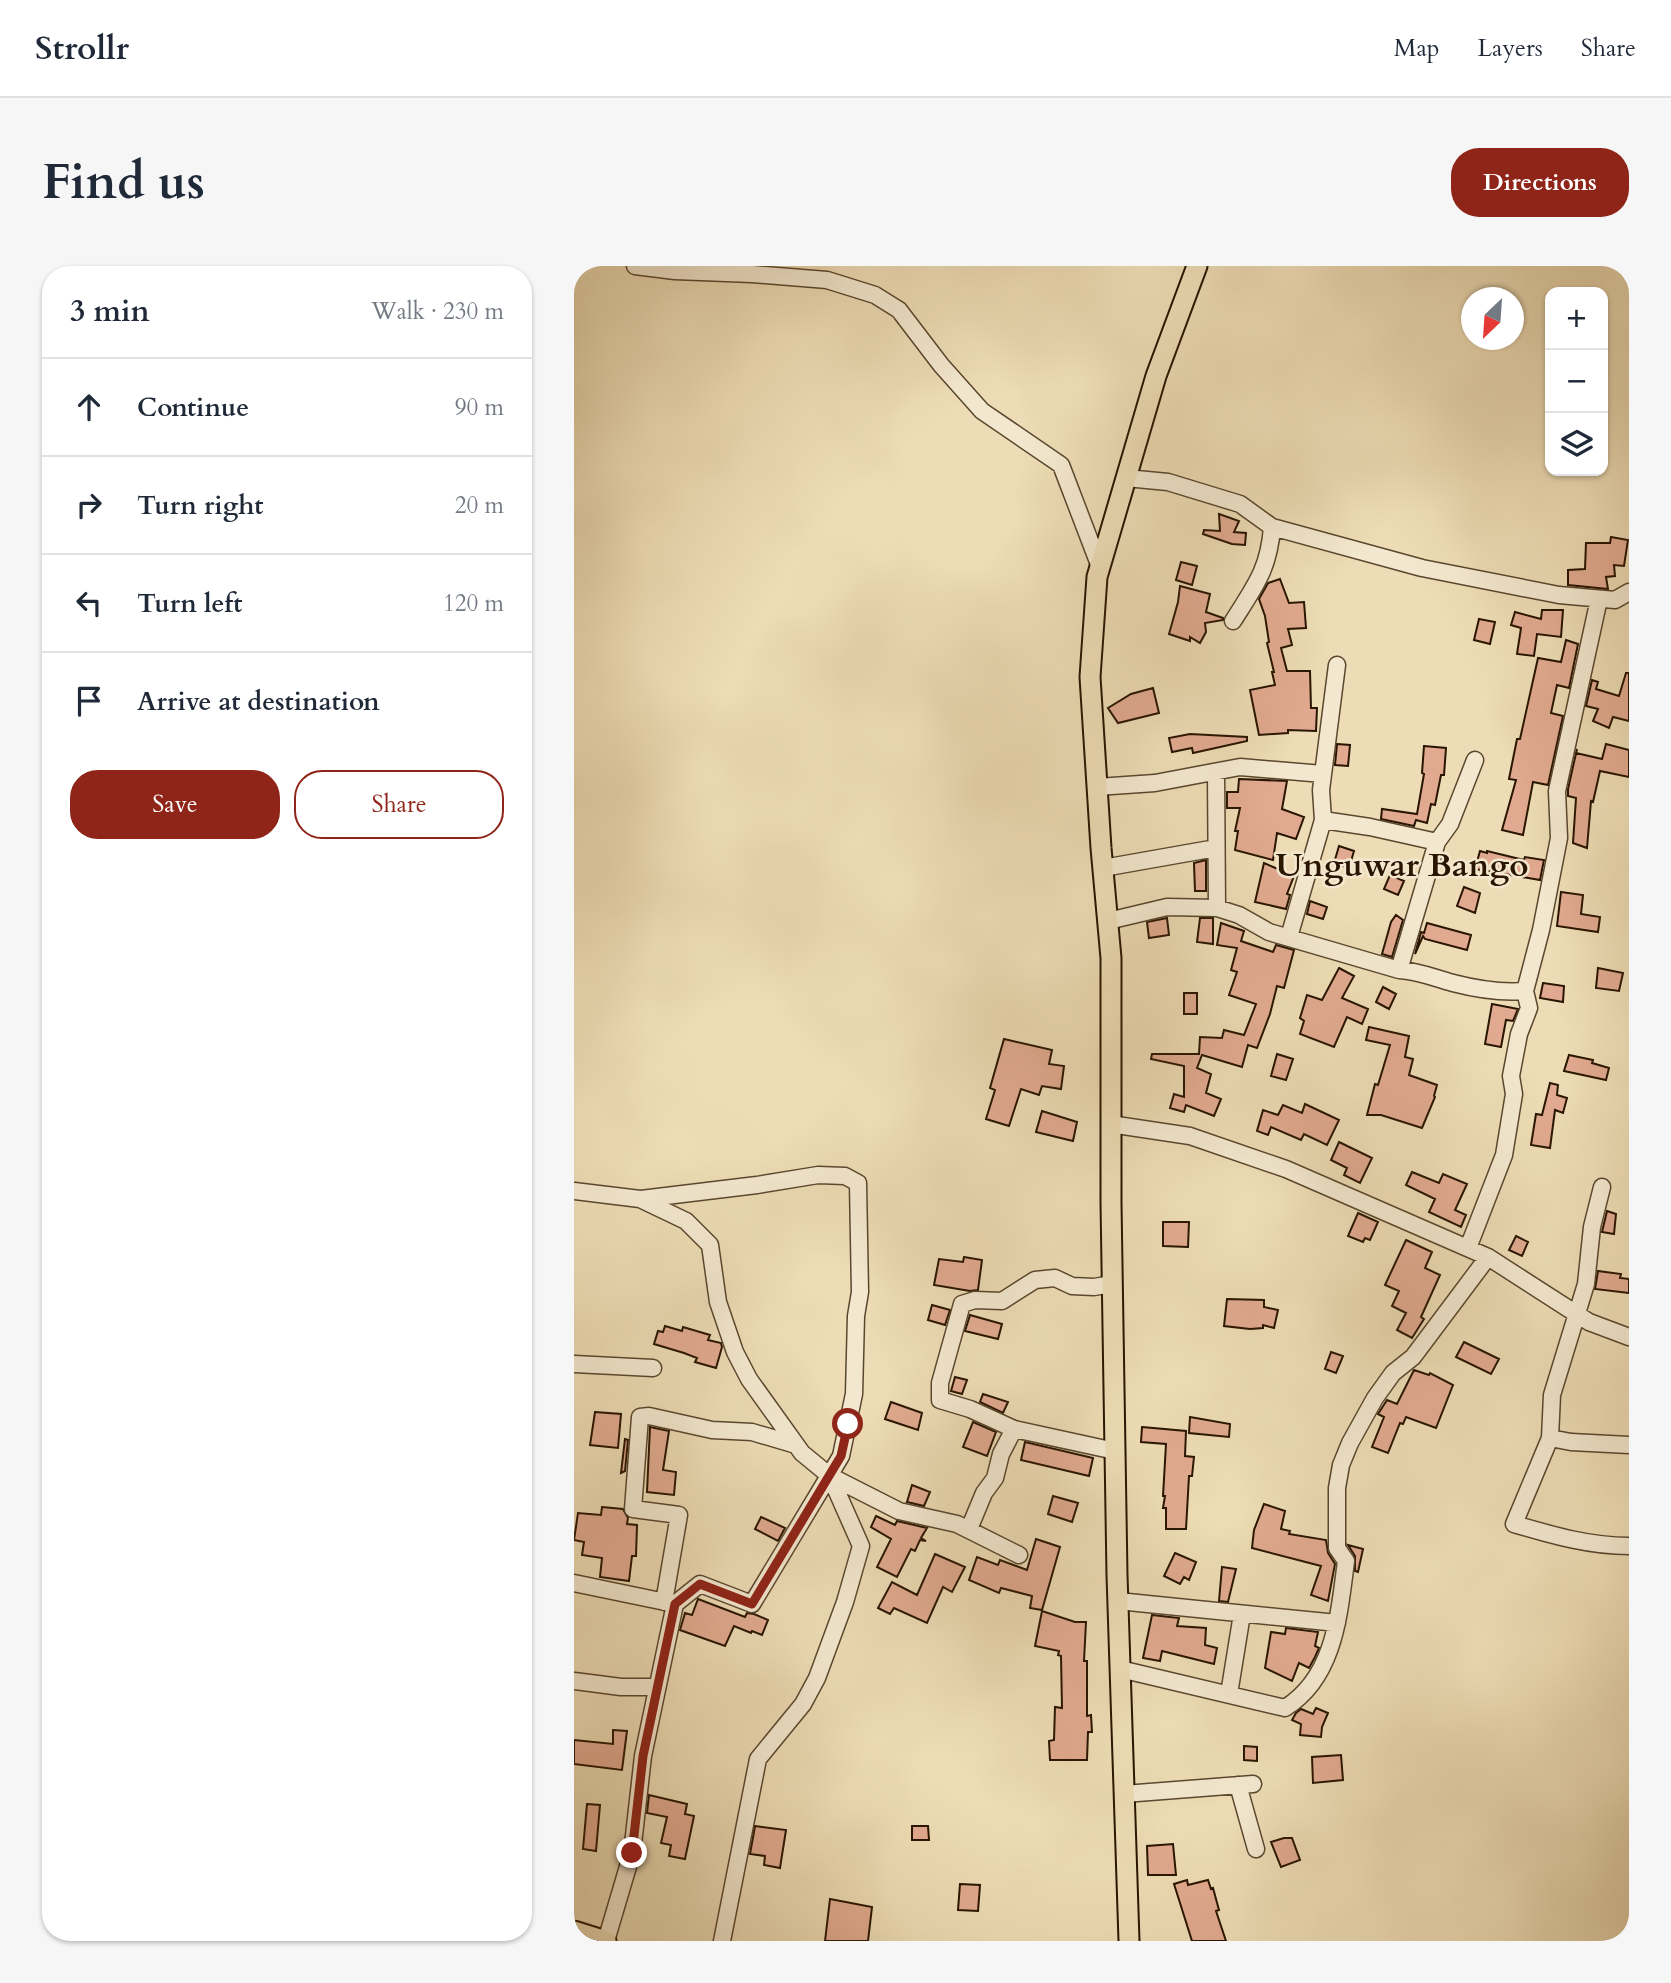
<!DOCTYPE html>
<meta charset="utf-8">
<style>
body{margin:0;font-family:Cardo,serif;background:#f6f6f7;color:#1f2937}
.controls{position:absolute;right:21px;top:21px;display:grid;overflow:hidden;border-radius:14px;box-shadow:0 2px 5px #0004}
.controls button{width:63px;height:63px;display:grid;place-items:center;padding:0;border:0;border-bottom:2px solid #e0e1e3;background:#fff;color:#1f2937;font:35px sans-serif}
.compass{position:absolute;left:887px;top:21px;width:63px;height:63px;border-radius:50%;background:#fff;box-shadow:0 2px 5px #0004;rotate:205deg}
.stop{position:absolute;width:21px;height:21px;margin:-16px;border:5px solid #8f2418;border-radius:50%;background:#fff}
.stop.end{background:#8f2418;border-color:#fff;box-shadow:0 2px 7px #0008}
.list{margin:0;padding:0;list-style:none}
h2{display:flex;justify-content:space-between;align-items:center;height:91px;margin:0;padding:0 28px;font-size:30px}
h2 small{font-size:23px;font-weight:400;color:#747a83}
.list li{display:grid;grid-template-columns:46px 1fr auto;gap:21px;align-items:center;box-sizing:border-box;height:98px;padding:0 28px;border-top:2px solid #e0e1e3}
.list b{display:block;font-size:26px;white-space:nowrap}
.list em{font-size:23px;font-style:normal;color:#747a83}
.actions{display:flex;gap:14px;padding:21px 28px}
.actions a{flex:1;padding:16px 0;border:2px solid #8f2418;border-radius:28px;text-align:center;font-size:24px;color:#8f2418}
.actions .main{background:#8f2418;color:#fff}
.icon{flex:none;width:38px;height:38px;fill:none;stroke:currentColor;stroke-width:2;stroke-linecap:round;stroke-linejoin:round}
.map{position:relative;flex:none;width:1055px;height:1675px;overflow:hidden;border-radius:28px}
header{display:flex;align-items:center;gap:42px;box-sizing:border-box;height:98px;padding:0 35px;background:#fff;border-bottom:2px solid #e0e1e3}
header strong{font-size:33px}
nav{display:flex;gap:38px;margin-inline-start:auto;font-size:24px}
.intro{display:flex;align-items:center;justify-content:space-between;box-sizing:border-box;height:168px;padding:0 42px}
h1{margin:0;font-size:49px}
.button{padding:18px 32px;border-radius:28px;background:#8f2418;color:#fff;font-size:24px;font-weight:700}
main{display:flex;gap:42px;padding:0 42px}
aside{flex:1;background:#fff;border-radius:28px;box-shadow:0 2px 5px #0004}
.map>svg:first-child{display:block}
</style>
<header>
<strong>Strollr</strong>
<nav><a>Map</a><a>Layers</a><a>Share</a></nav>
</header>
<div class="intro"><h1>Find us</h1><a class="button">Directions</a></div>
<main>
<aside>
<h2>3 min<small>Walk · 230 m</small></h2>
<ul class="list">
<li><svg class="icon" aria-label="ahead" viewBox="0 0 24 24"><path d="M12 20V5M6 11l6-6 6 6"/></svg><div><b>Continue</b></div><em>90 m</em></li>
<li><svg class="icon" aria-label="right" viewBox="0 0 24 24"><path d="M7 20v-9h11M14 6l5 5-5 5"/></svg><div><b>Turn right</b></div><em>20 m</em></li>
<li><svg class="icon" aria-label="left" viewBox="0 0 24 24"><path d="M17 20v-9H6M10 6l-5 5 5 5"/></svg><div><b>Turn left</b></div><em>120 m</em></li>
<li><svg class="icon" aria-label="arrive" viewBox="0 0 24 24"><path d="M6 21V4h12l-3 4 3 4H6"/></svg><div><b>Arrive at destination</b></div></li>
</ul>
<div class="actions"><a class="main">Save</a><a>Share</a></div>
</aside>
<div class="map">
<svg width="1055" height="1675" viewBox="0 0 1055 1675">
<rect width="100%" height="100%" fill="#eddcb5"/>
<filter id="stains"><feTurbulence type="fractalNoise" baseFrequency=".00286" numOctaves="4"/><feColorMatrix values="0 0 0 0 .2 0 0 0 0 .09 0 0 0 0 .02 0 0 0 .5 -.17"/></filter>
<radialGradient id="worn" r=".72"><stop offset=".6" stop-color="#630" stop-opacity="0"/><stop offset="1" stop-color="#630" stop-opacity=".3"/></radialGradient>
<path fill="#e1aa90" stroke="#291501" stroke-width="2" d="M 645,248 L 665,255 L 660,266 L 672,267 L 671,279 L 658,278 L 629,268 L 630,264 L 646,265 Z
M 1037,271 L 1054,274 L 1050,300 L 1040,299 L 1041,310 L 1032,311 L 1034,323 L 994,319 L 994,304 L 1011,303 L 1012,277 L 1036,277 Z
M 607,296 L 623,300 L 618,319 L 602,314 Z
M 706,313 L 715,337 L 730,336 L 732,362 L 714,363 L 718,379 L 707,382 L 713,405 L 736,405 L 737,442 L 743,442 L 742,465 L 714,464 L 714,467 L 685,469 L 676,424 L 701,419 L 698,406 L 700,406 L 693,377 L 695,376 L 691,350 L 685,333 L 694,317 Z
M 606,320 L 636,328 L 632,346 L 649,352 L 649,354 L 631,357 L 632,366 L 626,377 L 616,371 L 616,375 L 595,368 L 604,336 Z
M 968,344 L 989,344 L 987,371 L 963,368 L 960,390 L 943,388 L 947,362 L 937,359 L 941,346 L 967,353 Z
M 905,353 L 921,356 L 916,378 L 900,374 Z
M 992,374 L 1004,378 L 995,422 L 983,419 L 977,447 L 989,450 L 974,519 L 959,516 L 949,569 L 928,564 L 942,514 L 935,513 L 943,473 L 946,473 L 964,392 L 987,396 Z
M 1052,407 L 1055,407 L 1055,455 L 1039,451 L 1035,462 L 1019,455 L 1024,443 L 1012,440 L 1018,414 L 1024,416 L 1022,423 L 1045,430 Z
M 579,422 L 585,447 L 544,457 L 534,442 L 557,428 Z
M 616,468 L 673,471 L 673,475 L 619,487 L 618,482 L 598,486 L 595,472 Z
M 763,478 L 776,479 L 774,500 L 761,499 Z
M 1032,478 L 1055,484 L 1055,511 L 1026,505 L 1019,536 L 1017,535 L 1013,582 L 999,577 L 1002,532 L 994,530 L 994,523 L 1003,483 L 1002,487 L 1028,493 Z
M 850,480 L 872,482 L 870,509 L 867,509 L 861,539 L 857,538 L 853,557 L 842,554 L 840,560 L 807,553 L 808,543 L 843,548 L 850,508 L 848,507 Z
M 665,513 L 713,515 L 708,543 L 730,551 L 722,573 L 703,567 L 699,594 L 661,584 L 664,565 L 661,565 L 666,542 L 653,542 L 653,526 L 664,526 Z
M 765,580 L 780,585 L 775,602 L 760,597 Z
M 906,585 L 913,587 L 913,585 L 950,594 L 951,591 L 970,594 L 966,614 L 901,603 Z
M 632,594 L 632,625 L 621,625 L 620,597 Z
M 690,597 L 720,610 L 713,628 L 716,629 L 712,643 L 681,636 Z
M 816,609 L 830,615 L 824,629 L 810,623 Z
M 890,621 L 906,627 L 901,647 L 883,640 Z
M 987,626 L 1009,629 L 1007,648 L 1026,651 L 1024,666 L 983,660 Z
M 736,635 L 753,641 L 749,653 L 733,648 Z
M 822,649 L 829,654 L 818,691 L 808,688 L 817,656 Z
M 593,652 L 595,669 L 575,672 L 573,656 Z
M 626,652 L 639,652 L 639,678 L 623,676 Z
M 647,657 L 670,665 L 667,675 L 699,686 L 702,679 L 720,684 L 710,722 L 703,720 L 696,748 L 683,782 L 674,779 L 668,801 L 628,789 L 623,802 L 637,808 L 632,827 L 647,833 L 640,850 L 612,839 L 610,846 L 596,842 L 600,828 L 610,831 L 610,800 L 577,793 L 578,788 L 625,788 L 626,771 L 648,772 L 650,764 L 670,769 L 682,738 L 655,729 L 663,706 L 657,704 L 663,682 L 643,679 Z
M 853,657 L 897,669 L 893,684 L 851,673 L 849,670 L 841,688 L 847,666 L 850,667 Z
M 765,702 L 780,710 L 768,732 L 794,743 L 788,758 L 773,751 L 760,781 L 726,768 L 730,755 L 726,752 L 733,729 L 748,734 Z
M 1024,702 L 1049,707 L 1045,725 L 1022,722 Z
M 969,717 L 990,720 L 989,736 L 966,732 Z
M 809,721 L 822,728 L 815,743 L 802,736 Z
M 610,727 L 623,727 L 623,748 L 610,748 Z
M 918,738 L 944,743 L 939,755 L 932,754 L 927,781 L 911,778 Z
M 795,761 L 835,770 L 831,791 L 839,793 L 835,809 L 863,819 L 860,830 L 861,831 L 848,862 L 807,849 L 793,849 L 801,818 L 804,819 L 816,779 L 792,774 Z
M 430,773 L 478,784 L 475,798 L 490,800 L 487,823 L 468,820 L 465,829 L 447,823 L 435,860 L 412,853 L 421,824 L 416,822 Z
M 703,788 L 719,793 L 712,814 L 697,810 Z
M 995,789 L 1019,794 L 1018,797 L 1035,802 L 1032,814 L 990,805 Z
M 976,817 L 984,819 L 983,829 L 993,832 L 989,847 L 981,844 L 976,882 L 957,879 L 962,848 L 968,849 Z
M 731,838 L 765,854 L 753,879 L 730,868 L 727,874 L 697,861 L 694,869 L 683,865 L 689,844 L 704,849 L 709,839 L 728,847 Z
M 468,845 L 503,856 L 499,875 L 462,866 Z
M 765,876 L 798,892 L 786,917 L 770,909 L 773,902 L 757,894 Z
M 838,906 L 865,917 L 869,908 L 893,918 L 881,944 L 892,949 L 887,961 L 855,946 L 861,933 L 832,919 Z
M 1033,945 L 1042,948 L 1040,968 L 1028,966 Z
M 784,947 L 804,956 L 796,974 L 791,972 L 789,976 L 774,970 Z
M 589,956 L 615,956 L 614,981 L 589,980 Z
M 942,970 L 954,976 L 948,990 L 935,984 Z
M 832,974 L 858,986 L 851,1002 L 866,1009 L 847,1051 L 850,1053 L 838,1072 L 823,1064 L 832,1047 L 818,1040 L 825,1025 L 811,1019 Z
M 390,991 L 408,994 L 404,1024 L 396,1025 L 360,1019 L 365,993 L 389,996 Z
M 1024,1005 L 1047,1008 L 1046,1012 L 1055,1013 L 1055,1027 L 1021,1023 Z
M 653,1033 L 690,1034 L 690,1041 L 704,1044 L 700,1062 L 689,1059 L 689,1062 L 676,1063 L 650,1060 Z
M 358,1039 L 376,1044 L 371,1059 L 354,1054 Z
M 396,1049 L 428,1058 L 424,1073 L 391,1065 Z
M 91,1060 L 108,1065 L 109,1061 L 136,1069 L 134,1074 L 147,1077 L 148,1081 L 142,1102 L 121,1096 L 123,1092 L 110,1087 L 80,1078 L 84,1065 L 89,1066 Z
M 890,1076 L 925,1093 L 917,1108 L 882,1091 Z
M 757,1086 L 769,1090 L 762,1107 L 751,1103 Z
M 840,1104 L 855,1109 L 856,1107 L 879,1119 L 862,1162 L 832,1151 L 829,1158 L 826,1157 L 814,1187 L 798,1181 L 810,1151 L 804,1148 L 813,1134 L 823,1138 Z
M 381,1111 L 393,1114 L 388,1128 L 377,1125 Z
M 409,1128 L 434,1136 L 429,1147 L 406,1136 Z
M 317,1136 L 348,1147 L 344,1164 L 311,1153 Z
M 21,1146 L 47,1148 L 44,1182 L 16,1179 Z
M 616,1151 L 656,1158 L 655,1171 L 615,1167 Z
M 399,1156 L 422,1166 L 413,1190 L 389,1181 Z
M 76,1161 L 95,1165 L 89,1204 L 102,1206 L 100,1229 L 73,1226 Z
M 568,1161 L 612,1165 L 611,1190 L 620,1191 L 618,1210 L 615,1210 L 612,1263 L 592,1263 L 592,1242 L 589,1242 L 591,1230 L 589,1230 L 592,1178 L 567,1176 Z
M 51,1173 L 54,1174 L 51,1205 L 47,1207 Z
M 451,1176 L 519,1192 L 515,1210 L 447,1194 Z
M 338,1219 L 356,1226 L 350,1240 L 333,1236 Z
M 479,1230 L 504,1237 L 498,1256 L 474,1248 Z
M 690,1238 L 711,1245 L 707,1263 L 716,1265 L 715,1268 L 752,1274 L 754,1287 L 761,1298 L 754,1335 L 737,1329 L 747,1300 L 678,1282 L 680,1264 Z
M 28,1241 L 49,1243 L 54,1252 L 53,1258 L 63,1259 L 62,1290 L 58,1290 L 55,1315 L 26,1311 L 28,1292 L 8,1289 L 10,1276 L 0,1274 L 4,1247 L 27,1249 Z
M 302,1250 L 321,1259 L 323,1255 L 353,1262 L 347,1272 L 352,1275 L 346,1274 L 341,1285 L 337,1283 L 323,1311 L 303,1301 L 317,1273 L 297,1261 Z
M 187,1251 L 211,1262 L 204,1275 L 181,1263 Z
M 462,1273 L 486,1281 L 468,1344 L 456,1342 L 458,1330 L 427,1322 L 425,1327 L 395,1314 L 403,1291 L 424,1299 L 426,1294 L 453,1304 Z
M 774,1279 L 789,1283 L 784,1306 L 781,1305 L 781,1290 Z
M 601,1287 L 622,1296 L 615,1314 L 610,1311 L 606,1318 L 590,1310 Z
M 361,1288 L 391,1301 L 378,1326 L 369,1321 L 353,1357 L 320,1342 L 316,1348 L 304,1342 L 318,1316 L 343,1329 Z
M 648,1301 L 662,1303 L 654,1336 L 645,1335 Z
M 124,1333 L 171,1351 L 173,1347 L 180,1348 L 194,1354 L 188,1369 L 178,1365 L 177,1367 L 160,1360 L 151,1380 L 106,1364 L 111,1347 L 118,1349 Z
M 468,1345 L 501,1356 L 512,1356 L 510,1395 L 513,1395 L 513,1450 L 517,1449 L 518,1466 L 514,1466 L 513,1494 L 476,1494 L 475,1475 L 480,1474 L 481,1441 L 488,1442 L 487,1390 L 484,1389 L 485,1385 L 461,1380 Z
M 578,1349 L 605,1352 L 603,1360 L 632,1362 L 631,1379 L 643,1382 L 640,1398 L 588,1385 L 586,1395 L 569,1392 Z
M 712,1362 L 744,1366 L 741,1380 L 745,1382 L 741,1391 L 735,1402 L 725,1397 L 718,1415 L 691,1402 L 697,1366 L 711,1368 Z
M 742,1442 L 754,1447 L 748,1461 L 747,1471 L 726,1469 L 727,1458 L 718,1454 L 722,1447 L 727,1443 L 739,1448 Z
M 39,1464 L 53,1465 L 48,1504 L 0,1498 L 0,1474 L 39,1478 Z
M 670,1480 L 683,1481 L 683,1495 L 670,1494 Z
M 767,1489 L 769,1514 L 739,1517 L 738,1491 Z
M 75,1529 L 113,1538 L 111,1548 L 120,1550 L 111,1593 L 95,1590 L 97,1579 L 87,1577 L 93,1551 L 73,1547 Z
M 13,1538 L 26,1539 L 22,1585 L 9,1583 Z
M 181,1560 L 212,1564 L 206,1602 L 190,1599 L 191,1590 L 176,1588 Z
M 338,1560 L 354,1560 L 355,1574 L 338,1574 Z
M 710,1572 L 718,1572 L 726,1594 L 707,1601 L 697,1576 Z
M 599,1578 L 602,1609 L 574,1609 L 573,1580 Z
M 613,1614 L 614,1619 L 634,1614 L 637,1623 L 639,1622 L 645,1644 L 642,1645 L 652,1675 L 618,1675 L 600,1618 Z
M 386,1618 L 406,1619 L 404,1645 L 384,1644 Z
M 256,1633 L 298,1641 L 294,1675 L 251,1675 Z"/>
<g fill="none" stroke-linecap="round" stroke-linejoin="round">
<defs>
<path id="minor" d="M 61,0 L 101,5 L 178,8 L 253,14 L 301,29 L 325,44 L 367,99 L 408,145 L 487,199 L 526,301
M 552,212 L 594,216 L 666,238 L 698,261 L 848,302 L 985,329 L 1041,334 L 1055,326
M 659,355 C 681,320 695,303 698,261
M 763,399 L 747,524 L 749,554 L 796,561 L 863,576 L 876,558 L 901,494
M 642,507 L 643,642
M 523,521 L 581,517 L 666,501 L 749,508
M 529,602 L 642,582
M 534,655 L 593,641 L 643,642 L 665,649 L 695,666 L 825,704 L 863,576
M 715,671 L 749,554
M 825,704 C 845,705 860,712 879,717 C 902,723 927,727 951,725 L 967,664 L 985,572 L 983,525 L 1025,333
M 536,858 L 616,870 L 712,903 L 914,991 L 1015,1056 L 1055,1071
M 1028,921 L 1018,961 L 1012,1018 L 978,1129 L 976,1172 L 940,1258 C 978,1269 1015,1280 1055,1280
M 0,925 L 66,933 L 112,955 L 136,979 L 144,1036 L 161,1086 L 175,1113 L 228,1187 L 256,1210 L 287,1280 L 271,1336 L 243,1412 L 229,1438 L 184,1493 L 148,1675
M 894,982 L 930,889 L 940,828 L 937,810 L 945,768 L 955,742 L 951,725
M 0,1098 L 79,1102
M 440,1163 L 396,1143 L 366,1134 L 366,1117 L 388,1038 L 401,1034 L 428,1035 L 461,1014 L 481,1012 L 498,1020 L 520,1021 L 538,1018
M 976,1172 L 997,1176 L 1055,1179
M 256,1210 L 325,1245 L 383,1258 L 445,1289
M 395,1263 L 410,1227 L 421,1212 L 427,1188 L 440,1163 L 541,1185
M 0,1317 L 101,1338 L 126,1318 L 178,1338 L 267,1190 L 280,1128 L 282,1050 L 286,1026 L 284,917 L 271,910 L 244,909 L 183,919 L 67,933
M 544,1335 L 763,1357
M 90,1336 L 105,1249 L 59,1243 L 66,1151 L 75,1150 L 138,1164 L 178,1166 L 222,1179
M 546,1403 L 711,1442 C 761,1411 765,1348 772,1295 L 763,1282 L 763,1222 L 767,1199 L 776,1177 L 801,1132 L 819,1107 L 839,1091 L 914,991
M 0,1415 L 47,1421 L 83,1421
M 655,1428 L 668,1348
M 664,1519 L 682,1583
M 550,1528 L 679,1518
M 32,1675 L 58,1587 L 69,1490 L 101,1338"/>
<path id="major" d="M 0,1665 L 32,1675
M 555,1675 L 543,1309 L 537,937 L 537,692 L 527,582 L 516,411 L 523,311 L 582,110 L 623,0"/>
</defs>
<use href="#minor" stroke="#5a472e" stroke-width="19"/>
<use href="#major" stroke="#291501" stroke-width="23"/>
<use href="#minor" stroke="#f3e8cf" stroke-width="16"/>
<use href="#major" stroke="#eddcb5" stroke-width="19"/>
</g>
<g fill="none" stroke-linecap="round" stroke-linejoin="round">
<path stroke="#8f2418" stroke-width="9" d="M 58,1587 L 69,1490 L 101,1338 L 126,1318 L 178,1338 L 267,1190 L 274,1158"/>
</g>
<g text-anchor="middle" stroke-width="5" stroke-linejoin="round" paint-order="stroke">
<g font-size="33" font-weight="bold" fill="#291501" stroke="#f3e8cf">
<text x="828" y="610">Unguwar Bango</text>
</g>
</g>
<rect width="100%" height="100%" filter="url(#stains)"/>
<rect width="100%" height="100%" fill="url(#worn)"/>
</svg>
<div class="controls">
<button>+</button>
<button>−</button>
<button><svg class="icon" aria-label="layers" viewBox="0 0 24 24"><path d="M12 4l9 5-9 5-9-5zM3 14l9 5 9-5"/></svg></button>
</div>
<svg class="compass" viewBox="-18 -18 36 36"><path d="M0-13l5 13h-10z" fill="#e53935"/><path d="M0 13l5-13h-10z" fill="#747a83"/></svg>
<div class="stop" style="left:274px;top:1158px"></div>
<div class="stop end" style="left:58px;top:1587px"></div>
</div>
</main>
